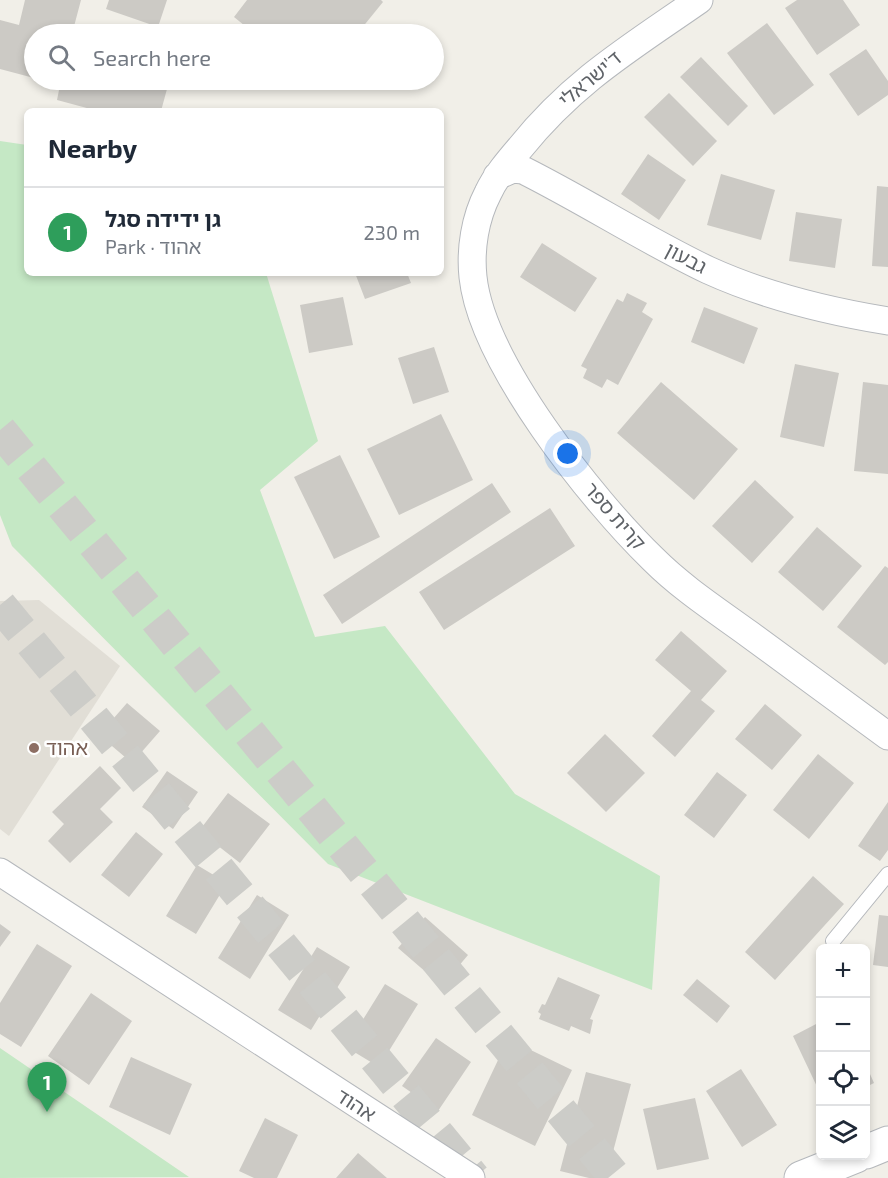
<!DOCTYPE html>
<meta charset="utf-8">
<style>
body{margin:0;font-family:"Exo 2","Noto Sans Hebrew",sans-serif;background:#f6f6f7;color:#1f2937}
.controls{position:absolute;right:18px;bottom:18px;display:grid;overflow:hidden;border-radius:9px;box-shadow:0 3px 9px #0003}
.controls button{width:54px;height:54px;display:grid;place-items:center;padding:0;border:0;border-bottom:2px solid #e0e1e3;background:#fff;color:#1f2937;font:30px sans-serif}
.you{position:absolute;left:568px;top:454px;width:21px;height:21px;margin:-15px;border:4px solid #fff;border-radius:50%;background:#1a73e8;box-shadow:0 0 0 9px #1a73e833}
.badge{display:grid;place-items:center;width:39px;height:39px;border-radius:50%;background:#ea4335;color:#fff;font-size:20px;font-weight:700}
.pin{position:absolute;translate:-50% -50px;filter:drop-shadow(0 2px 3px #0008)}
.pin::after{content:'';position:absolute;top:32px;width:21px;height:18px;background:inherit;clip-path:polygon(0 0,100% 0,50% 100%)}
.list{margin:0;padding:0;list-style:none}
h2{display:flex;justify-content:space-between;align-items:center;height:78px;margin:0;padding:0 24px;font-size:26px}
h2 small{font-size:20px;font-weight:400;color:#747a83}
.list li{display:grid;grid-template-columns:39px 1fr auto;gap:18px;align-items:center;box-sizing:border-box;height:90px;padding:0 24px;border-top:2px solid #e0e1e3}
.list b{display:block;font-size:22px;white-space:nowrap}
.list p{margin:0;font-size:20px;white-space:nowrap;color:#747a83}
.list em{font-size:20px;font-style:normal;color:#747a83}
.icon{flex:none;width:33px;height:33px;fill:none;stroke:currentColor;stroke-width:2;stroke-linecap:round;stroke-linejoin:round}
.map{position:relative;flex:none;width:888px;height:1178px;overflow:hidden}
.search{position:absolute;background:#fff;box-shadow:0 3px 9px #0003;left:24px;top:24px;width:420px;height:66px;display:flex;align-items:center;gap:15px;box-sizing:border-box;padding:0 21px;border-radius:33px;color:#747a83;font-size:22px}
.panel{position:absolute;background:#fff;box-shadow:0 3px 9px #0003;left:24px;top:108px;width:420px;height:168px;border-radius:9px}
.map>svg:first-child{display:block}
</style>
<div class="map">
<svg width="888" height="1178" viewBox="0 0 888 1178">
<rect width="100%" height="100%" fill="#f1efe8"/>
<path fill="#e1ded6" d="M 39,600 L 120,666 L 9,836 L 0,829 L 0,601 Z"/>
<path fill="#c5e8c5" d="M 0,141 L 27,145 L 27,273 L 266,273 L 318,441 L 260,490 L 315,637 L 385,626 L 515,794 L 660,876 L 652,990 L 328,864 L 12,546 L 0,515 Z
M 0,1048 L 189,1177 L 0,1178 Z"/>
<path fill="#cccac5" d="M 25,0 L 81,0 L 72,34 L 34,34 L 34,78 L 0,69 L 0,20 L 19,25 Z
M 109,0 L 167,0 L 158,27 L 106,9 Z
M 247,0 L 381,0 L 383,2 L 357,34 L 255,34 L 234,17 Z
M 797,0 L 843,0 L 860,25 L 817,55 L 785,8 Z
M 767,23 L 814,85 L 774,115 L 727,53 Z
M 866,49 L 888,81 L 888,95 L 858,116 L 829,74 Z
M 701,57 L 748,106 L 728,126 L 680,77 Z
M 41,80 L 132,80 L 167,89 L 161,111 L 98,111 L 57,100 L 60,85 Z
M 669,93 L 717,141 L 693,166 L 644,117 Z
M 648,154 L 686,180 L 659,220 L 621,194 Z
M 721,174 L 775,190 L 761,240 L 707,225 Z
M 877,186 L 888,187 L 888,267 L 872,266 Z
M 796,212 L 842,219 L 835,268 L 789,261 Z
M 542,243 L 597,278 L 575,312 L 520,277 Z
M 355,273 L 407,273 L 411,283 L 365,299 Z
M 627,293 L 647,303 L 642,312 L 653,319 L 618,385 L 607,379 L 602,388 L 583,378 L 587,369 L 581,366 L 617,299 L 623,302 Z
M 343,297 L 353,345 L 309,353 L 300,305 Z
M 704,307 L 758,328 L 744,364 L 691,342 Z
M 434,347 L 449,392 L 413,404 L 398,358 Z
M 795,364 L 839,373 L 824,447 L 780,437 Z
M 661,382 L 738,449 L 694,500 L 617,433 Z
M 863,382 L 888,385 L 888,474 L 854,471 Z
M 441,414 L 473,480 L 399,515 L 367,449 Z
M 340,455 L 380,537 L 334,559 L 294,477 Z
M 755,480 L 794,517 L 752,563 L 712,526 Z
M 492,483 L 511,512 L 342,624 L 323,595 Z
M 550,508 L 575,546 L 444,630 L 419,592 Z
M 817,527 L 862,566 L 823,611 L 778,572 Z
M 885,566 L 888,568 L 888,662 L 885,665 L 837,627 Z
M 681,631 L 727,671 L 701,700 L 715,711 L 675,757 L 652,736 L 691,691 L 655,660 Z
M 127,703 L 160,731 L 132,763 L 99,735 Z
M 765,704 L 802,735 L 772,770 L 735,739 Z
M 605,734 L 645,773 L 606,812 L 567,773 Z
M 818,754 L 854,783 L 809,839 L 773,810 Z
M 100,766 L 121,788 L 100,809 L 113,822 L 70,863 L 48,841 L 64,824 L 52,812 Z
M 167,771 L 198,792 L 173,829 L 142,807 Z
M 717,772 L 747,795 L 714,838 L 684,815 Z
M 228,793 L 270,824 L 240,863 L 199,831 Z
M 888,802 L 888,850 L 880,861 L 858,846 Z
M 136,832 L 163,854 L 129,897 L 101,875 Z
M 197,865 L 227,883 L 196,934 L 166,916 Z
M 813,876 L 844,904 L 775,980 L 745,952 Z
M 257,895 L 289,915 L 250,979 L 218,958 Z
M 879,915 L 888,916 L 888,967 L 873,965 Z
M 425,917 L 468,955 L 442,986 L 398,948 Z
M 0,924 L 11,932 L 0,947 Z
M 37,944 L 72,966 L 21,1047 L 0,1034 L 0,1003 Z
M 317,947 L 350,967 L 311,1030 L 278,1010 Z
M 558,977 L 600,995 L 590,1019 L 593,1020 L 590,1034 L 571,1026 L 569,1031 L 539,1019 L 541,1014 L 538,1012 L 542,1004 L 545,1005 Z
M 697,979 L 730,1006 L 717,1023 L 683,995 Z
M 385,984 L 418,1004 L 379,1067 L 346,1047 Z
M 91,993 L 132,1021 L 89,1085 L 48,1056 Z
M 820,1022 L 820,1093 L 793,1036 Z
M 436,1038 L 471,1062 L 438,1111 L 402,1086 Z
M 508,1039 L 572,1070 L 535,1146 L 472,1115 Z
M 131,1057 L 192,1084 L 170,1135 L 109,1107 Z
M 866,1065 L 874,1083 L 866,1087 Z
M 741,1069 L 777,1125 L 742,1147 L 706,1091 Z
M 586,1072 L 631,1084 L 606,1178 L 589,1178 L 560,1171 Z
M 695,1098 L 709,1159 L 657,1170 L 643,1109 Z
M 265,1118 L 298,1135 L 277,1178 L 254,1178 L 239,1171 Z
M 358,1153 L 387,1178 L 336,1178 Z"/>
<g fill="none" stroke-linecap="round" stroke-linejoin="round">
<path stroke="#ccccc8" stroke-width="33" stroke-dasharray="33 16" stroke-linecap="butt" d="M 0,430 L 616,1178
M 0,605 L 474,1178"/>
<defs>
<path id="service" d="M 833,941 L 888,874"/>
<path id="minor" d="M 699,0 C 630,48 574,81 520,148 C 508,162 496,176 488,193 C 475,218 470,249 473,277 C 482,362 592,500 653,559 C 682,588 716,610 749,634 C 795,668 842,702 888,736
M 497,176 L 513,169 L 523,170 C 585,201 645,240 708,270 C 765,296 827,311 888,321
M 0,872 L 471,1178"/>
<path id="tertiary" d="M 866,1152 L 888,1143
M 801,1178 L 856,1156"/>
</defs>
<use href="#service" stroke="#b5b8bc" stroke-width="16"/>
<use href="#minor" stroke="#b5b8bc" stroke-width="29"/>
<use href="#tertiary" stroke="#b5b8bc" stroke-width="35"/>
<use href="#service" stroke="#fff" stroke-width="14"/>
<use href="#minor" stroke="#fff" stroke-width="27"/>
<use href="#tertiary" stroke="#fff" stroke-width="33"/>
</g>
<circle fill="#8d6e63" stroke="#fff" stroke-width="2" cx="34" cy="748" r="6"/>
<g text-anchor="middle" stroke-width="5" stroke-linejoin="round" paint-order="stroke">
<g font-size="20" fill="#5f6368" stroke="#fff">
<text transform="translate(590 79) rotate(-40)" y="7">ד'ישראלי</text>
<text transform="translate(686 258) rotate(28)" y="7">גבעון</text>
<text transform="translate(615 516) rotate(49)" y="7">קרית ספר</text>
<text transform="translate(356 1105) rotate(33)" y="7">אהוד</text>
</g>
<g font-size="20" fill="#785e54" stroke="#fff" text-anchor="start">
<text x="46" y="755">אהוד</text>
</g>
</g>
</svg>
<div class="controls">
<button>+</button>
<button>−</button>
<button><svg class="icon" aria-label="locate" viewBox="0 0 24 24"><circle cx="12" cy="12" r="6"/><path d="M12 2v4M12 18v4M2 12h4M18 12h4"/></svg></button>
<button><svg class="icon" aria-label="layers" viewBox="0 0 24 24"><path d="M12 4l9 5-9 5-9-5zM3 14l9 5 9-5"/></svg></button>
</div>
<div class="you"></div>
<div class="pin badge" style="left:47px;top:1112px;background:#2e9e5b">1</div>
<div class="search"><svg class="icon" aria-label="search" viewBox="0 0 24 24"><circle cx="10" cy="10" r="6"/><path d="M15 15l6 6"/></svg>Search here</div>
<section class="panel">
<h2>Nearby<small></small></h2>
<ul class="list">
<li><span class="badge" style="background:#2e9e5b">1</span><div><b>גן ידידה סגל</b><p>Park · אהוד</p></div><em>230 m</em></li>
</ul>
</section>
</div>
